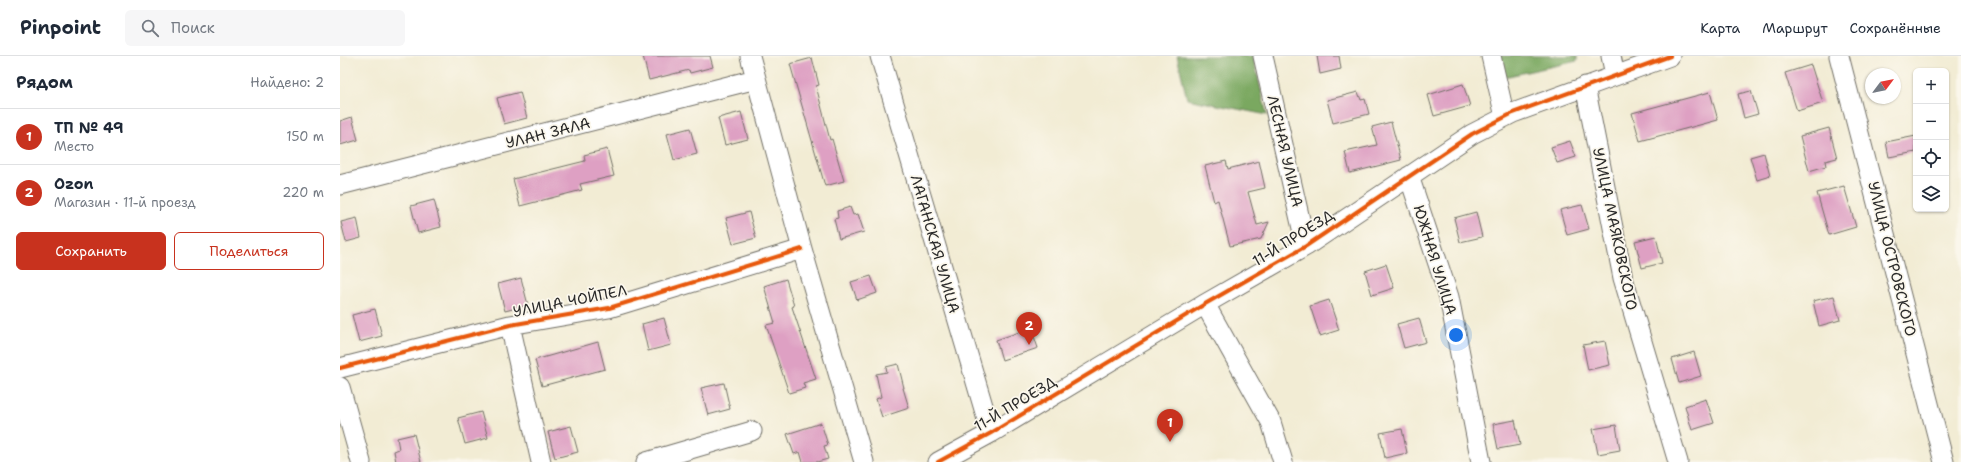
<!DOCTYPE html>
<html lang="ru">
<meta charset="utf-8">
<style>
body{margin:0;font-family:"Shantell Sans",sans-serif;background:#f6f6f7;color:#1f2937}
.controls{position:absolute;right:12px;top:12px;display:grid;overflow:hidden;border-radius:6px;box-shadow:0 1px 3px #0004}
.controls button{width:36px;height:36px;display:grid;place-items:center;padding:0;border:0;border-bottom:1px solid #e0e1e3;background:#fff;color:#1f2937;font:20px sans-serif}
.compass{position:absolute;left:1525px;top:12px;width:36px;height:36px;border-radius:50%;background:#fff;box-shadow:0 1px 3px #0004;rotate:58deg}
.you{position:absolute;left:1116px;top:279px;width:14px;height:14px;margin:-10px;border:3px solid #fff;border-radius:50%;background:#1a73e8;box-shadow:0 0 0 6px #1a73e833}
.badge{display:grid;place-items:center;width:26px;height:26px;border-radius:50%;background:#c8321e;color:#fff;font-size:13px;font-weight:700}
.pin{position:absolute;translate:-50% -33px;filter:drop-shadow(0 1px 2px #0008)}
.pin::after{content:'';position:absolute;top:21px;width:14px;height:12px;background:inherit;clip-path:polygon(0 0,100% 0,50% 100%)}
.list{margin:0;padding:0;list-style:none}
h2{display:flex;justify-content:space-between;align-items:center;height:52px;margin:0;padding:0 16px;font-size:17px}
h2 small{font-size:13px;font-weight:400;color:#747a83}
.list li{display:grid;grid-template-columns:26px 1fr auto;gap:12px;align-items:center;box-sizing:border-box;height:56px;padding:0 16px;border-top:1px solid #e0e1e3}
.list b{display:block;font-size:15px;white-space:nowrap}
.list p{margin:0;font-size:13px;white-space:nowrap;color:#747a83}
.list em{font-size:13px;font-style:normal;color:#747a83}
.actions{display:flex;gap:8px;padding:12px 16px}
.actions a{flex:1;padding:9px 0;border:1px solid #c8321e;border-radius:6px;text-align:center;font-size:14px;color:#c8321e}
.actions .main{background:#c8321e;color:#fff}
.icon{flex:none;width:22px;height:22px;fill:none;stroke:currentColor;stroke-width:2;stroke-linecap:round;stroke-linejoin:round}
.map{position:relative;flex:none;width:1621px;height:406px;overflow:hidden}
header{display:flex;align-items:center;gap:24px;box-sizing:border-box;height:56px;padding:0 20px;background:#fff;border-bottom:1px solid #e0e1e3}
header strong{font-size:19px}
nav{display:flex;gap:22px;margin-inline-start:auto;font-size:14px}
.search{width:280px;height:36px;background:#f6f6f7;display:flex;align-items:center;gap:10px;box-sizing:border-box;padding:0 14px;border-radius:6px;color:#747a83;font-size:15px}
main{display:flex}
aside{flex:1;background:#fff}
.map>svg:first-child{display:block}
</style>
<header>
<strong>Pinpoint</strong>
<div class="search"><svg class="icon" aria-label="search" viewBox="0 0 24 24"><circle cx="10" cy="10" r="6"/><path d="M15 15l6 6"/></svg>Поиск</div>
<nav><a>Карта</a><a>Маршрут</a><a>Сохранённые</a></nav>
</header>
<main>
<aside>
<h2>Рядом<small>Найдено: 2</small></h2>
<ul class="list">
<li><span class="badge">1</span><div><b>ТП № 49</b><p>Место</p></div><em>150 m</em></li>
<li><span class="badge">2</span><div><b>Ozon</b><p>Магазин · 11-й проезд</p></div><em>220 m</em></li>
</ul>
<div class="actions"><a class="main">Сохранить</a><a>Поделиться</a></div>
</aside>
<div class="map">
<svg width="1621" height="406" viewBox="0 0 1621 406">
<rect width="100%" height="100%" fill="#fbf7ec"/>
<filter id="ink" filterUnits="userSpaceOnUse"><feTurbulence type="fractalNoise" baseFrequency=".025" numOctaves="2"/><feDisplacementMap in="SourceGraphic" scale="8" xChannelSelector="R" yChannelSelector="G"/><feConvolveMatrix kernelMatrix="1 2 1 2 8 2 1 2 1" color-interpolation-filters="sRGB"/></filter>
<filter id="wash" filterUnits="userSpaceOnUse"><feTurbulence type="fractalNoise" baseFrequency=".012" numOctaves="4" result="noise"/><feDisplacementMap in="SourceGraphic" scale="16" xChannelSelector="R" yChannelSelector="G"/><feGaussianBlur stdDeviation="0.9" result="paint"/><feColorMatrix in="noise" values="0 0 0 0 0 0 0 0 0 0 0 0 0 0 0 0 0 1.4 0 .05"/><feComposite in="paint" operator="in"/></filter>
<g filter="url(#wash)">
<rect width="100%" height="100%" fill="#f2ecd4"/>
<path fill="#7aa861" stroke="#526a46" d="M 837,0 L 913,0 L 927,59 L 847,43 Z
M 1160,0 L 1237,0 L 1237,5 L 1164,21 Z"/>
<g id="blocks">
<path fill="#dea0c3" d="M 303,0 L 370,0 L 373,11 L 350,17 L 349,14 L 309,24 Z
M 977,0 L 999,0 L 1001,13 L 980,18 Z
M 472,2 L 479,29 L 476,30 L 490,84 L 492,83 L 504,125 L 485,130 L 450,8 Z
M 1471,9 L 1483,47 L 1457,55 L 1445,17 Z
M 1123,28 L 1130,50 L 1094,60 L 1088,39 Z
M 1411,35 L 1418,58 L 1404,62 L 1398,38 Z
M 180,36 L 187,62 L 164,68 L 157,42 Z
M 1018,36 L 1021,44 L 1025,43 L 1029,58 L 993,67 L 987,44 Z
M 1370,36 L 1378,64 L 1300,85 L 1292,57 Z
M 401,56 L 408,83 L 385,89 L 378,62 Z
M 12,61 L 18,84 L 0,89 L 0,65 Z
M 1051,66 L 1061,104 L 1010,117 L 1005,96 L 1037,89 L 1032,71 Z
M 350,72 L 357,98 L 334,104 L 327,78 Z
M 1489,72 L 1497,102 L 1485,105 L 1486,110 L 1469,115 L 1460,80 Z
M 1576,80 L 1576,96 L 1549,101 L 1546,86 Z
M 1230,85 L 1236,101 L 1217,107 L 1211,91 Z
M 267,93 L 274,120 L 240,128 L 242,134 L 180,150 L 173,123 L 245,105 L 244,99 Z
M 1424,97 L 1430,120 L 1417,124 L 1410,101 Z
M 886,105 L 888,113 L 919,105 L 925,132 L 908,136 L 917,169 L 929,166 L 921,183 L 890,190 L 878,144 L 874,146 L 865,110 Z
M 1504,130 L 1516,171 L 1489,179 L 1477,137 Z
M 94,144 L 101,171 L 78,177 L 71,150 Z
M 1242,149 L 1249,173 L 1227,179 L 1220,154 Z
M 510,151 L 513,159 L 518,158 L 524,176 L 499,183 L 494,163 L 498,162 L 497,155 Z
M 409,156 L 416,182 L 393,188 L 386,162 Z
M 1136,156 L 1142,181 L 1120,186 L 1114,162 Z
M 17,162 L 21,182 L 6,186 L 1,166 Z
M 1316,180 L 1322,207 L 1302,212 L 1295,185 Z
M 1046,208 L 1054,232 L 1032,239 L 1025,215 Z
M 531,220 L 537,237 L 517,244 L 511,226 Z
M 181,222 L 188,249 L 165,255 L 158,228 Z
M 446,223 L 454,250 L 452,251 L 476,323 L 463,327 L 465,332 L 449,337 L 426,269 L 435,267 L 424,230 Z
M 1494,240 L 1500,264 L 1479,270 L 1473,245 Z
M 989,244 L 999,274 L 980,280 L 970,250 Z
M 35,253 L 42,280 L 19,286 L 12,259 Z
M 324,262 L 331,289 L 308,295 L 302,268 Z
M 1079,262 L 1086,286 L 1064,292 L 1057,268 Z
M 691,272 L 698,292 L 662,304 L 656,284 Z
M 1265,285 L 1270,309 L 1248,314 L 1243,289 Z
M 258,286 L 265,313 L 202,330 L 195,304 Z
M 1354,296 L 1361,320 L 1339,327 L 1332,303 Z
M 558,308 L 564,332 L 563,332 L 569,352 L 542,361 L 536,343 L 541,341 L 536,318 L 547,316 L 546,311 Z
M 384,327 L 390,353 L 368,359 L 361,332 Z
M 1366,343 L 1374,367 L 1352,374 L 1345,350 Z
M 141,356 L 148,382 L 125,388 L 118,362 Z
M 1175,364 L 1180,389 L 1158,393 L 1153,368 Z
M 481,367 L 488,389 L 484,390 L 488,403 L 477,406 L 463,406 L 460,396 L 454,398 L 447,378 Z
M 1276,369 L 1280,394 L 1258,398 L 1253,373 Z
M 231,370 L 238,396 L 215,402 L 208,376 Z
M 1062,373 L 1067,397 L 1045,402 L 1040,377 Z
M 74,378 L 81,406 L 56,406 L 54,395 L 59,393 L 57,382 Z"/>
</g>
</g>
<g filter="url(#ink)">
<use href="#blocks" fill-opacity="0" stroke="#716f66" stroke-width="1"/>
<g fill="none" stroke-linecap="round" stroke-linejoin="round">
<defs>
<path id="minor" d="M 410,0 L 462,193 L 524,406
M 540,0 L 651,377
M 923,0 L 966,190
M 1151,0 L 1165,61
M 1271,0 L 1275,19
M 1499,0 L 1604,406
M 1245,30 L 1283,222 L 1338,406
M 1069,120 L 1109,241 L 1141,406
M 0,129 L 416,23
M 865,248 L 931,366 L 943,406
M 170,269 L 201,406
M 0,312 L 170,269 L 269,252 L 462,193
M 0,331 L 21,406
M 306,406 L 412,375
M 598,406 L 651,377 L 865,248 L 966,190 L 1132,78 L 1173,57 L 1330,0"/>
</defs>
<use href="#minor" stroke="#716f66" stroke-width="21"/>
<use href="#minor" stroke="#fff" stroke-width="19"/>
<defs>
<path id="cycleway" d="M 0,312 L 170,269 L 269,252 L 462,193
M 598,406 L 651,377 L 865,248 L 966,190 L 1132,78 L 1173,57 L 1330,0"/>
</defs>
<use href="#cycleway" stroke="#fbf7ec" stroke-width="6"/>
<use href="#cycleway" stroke="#e8590c" stroke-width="4"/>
</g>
</g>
<g text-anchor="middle" stroke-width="3.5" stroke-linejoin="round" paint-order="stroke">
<g font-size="15" fill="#2b2b2b" stroke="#fbf7ec">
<text transform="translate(208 77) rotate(-14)" y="5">УЛАН ЗАЛА</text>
<text transform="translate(945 95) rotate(77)" y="5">ЛЕСНАЯ УЛИЦА</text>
<text transform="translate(1275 173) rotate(78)" y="5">УЛИЦА МАЯКОВСКОГО</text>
<text transform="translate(953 182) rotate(-32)" y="5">11-Й ПРОЕЗД</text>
<text transform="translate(595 188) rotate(74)" y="5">ЛАГАНСКАЯ УЛИЦА</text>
<text transform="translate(1552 203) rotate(76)" y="5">УЛИЦА ОСТРОВСКОГО</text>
<text transform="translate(1095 204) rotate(73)" y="5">ЮЖНАЯ УЛИЦА</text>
<text transform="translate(230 245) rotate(-11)" y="5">УЛИЦА ЧОЙПЕЛ</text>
<text transform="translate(675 348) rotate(-31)" y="5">11-Й ПРОЕЗД</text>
</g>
</g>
</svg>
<div class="controls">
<button>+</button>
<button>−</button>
<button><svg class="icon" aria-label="locate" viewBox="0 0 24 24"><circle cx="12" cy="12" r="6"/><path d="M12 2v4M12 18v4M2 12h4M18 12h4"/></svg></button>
<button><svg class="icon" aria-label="layers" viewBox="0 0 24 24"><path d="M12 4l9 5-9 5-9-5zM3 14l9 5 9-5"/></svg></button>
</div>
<svg class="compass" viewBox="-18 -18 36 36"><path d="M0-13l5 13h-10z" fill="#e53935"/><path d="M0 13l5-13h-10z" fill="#747a83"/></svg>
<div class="you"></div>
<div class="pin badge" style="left:830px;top:386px">1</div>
<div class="pin badge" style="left:689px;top:289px">2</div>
</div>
</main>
